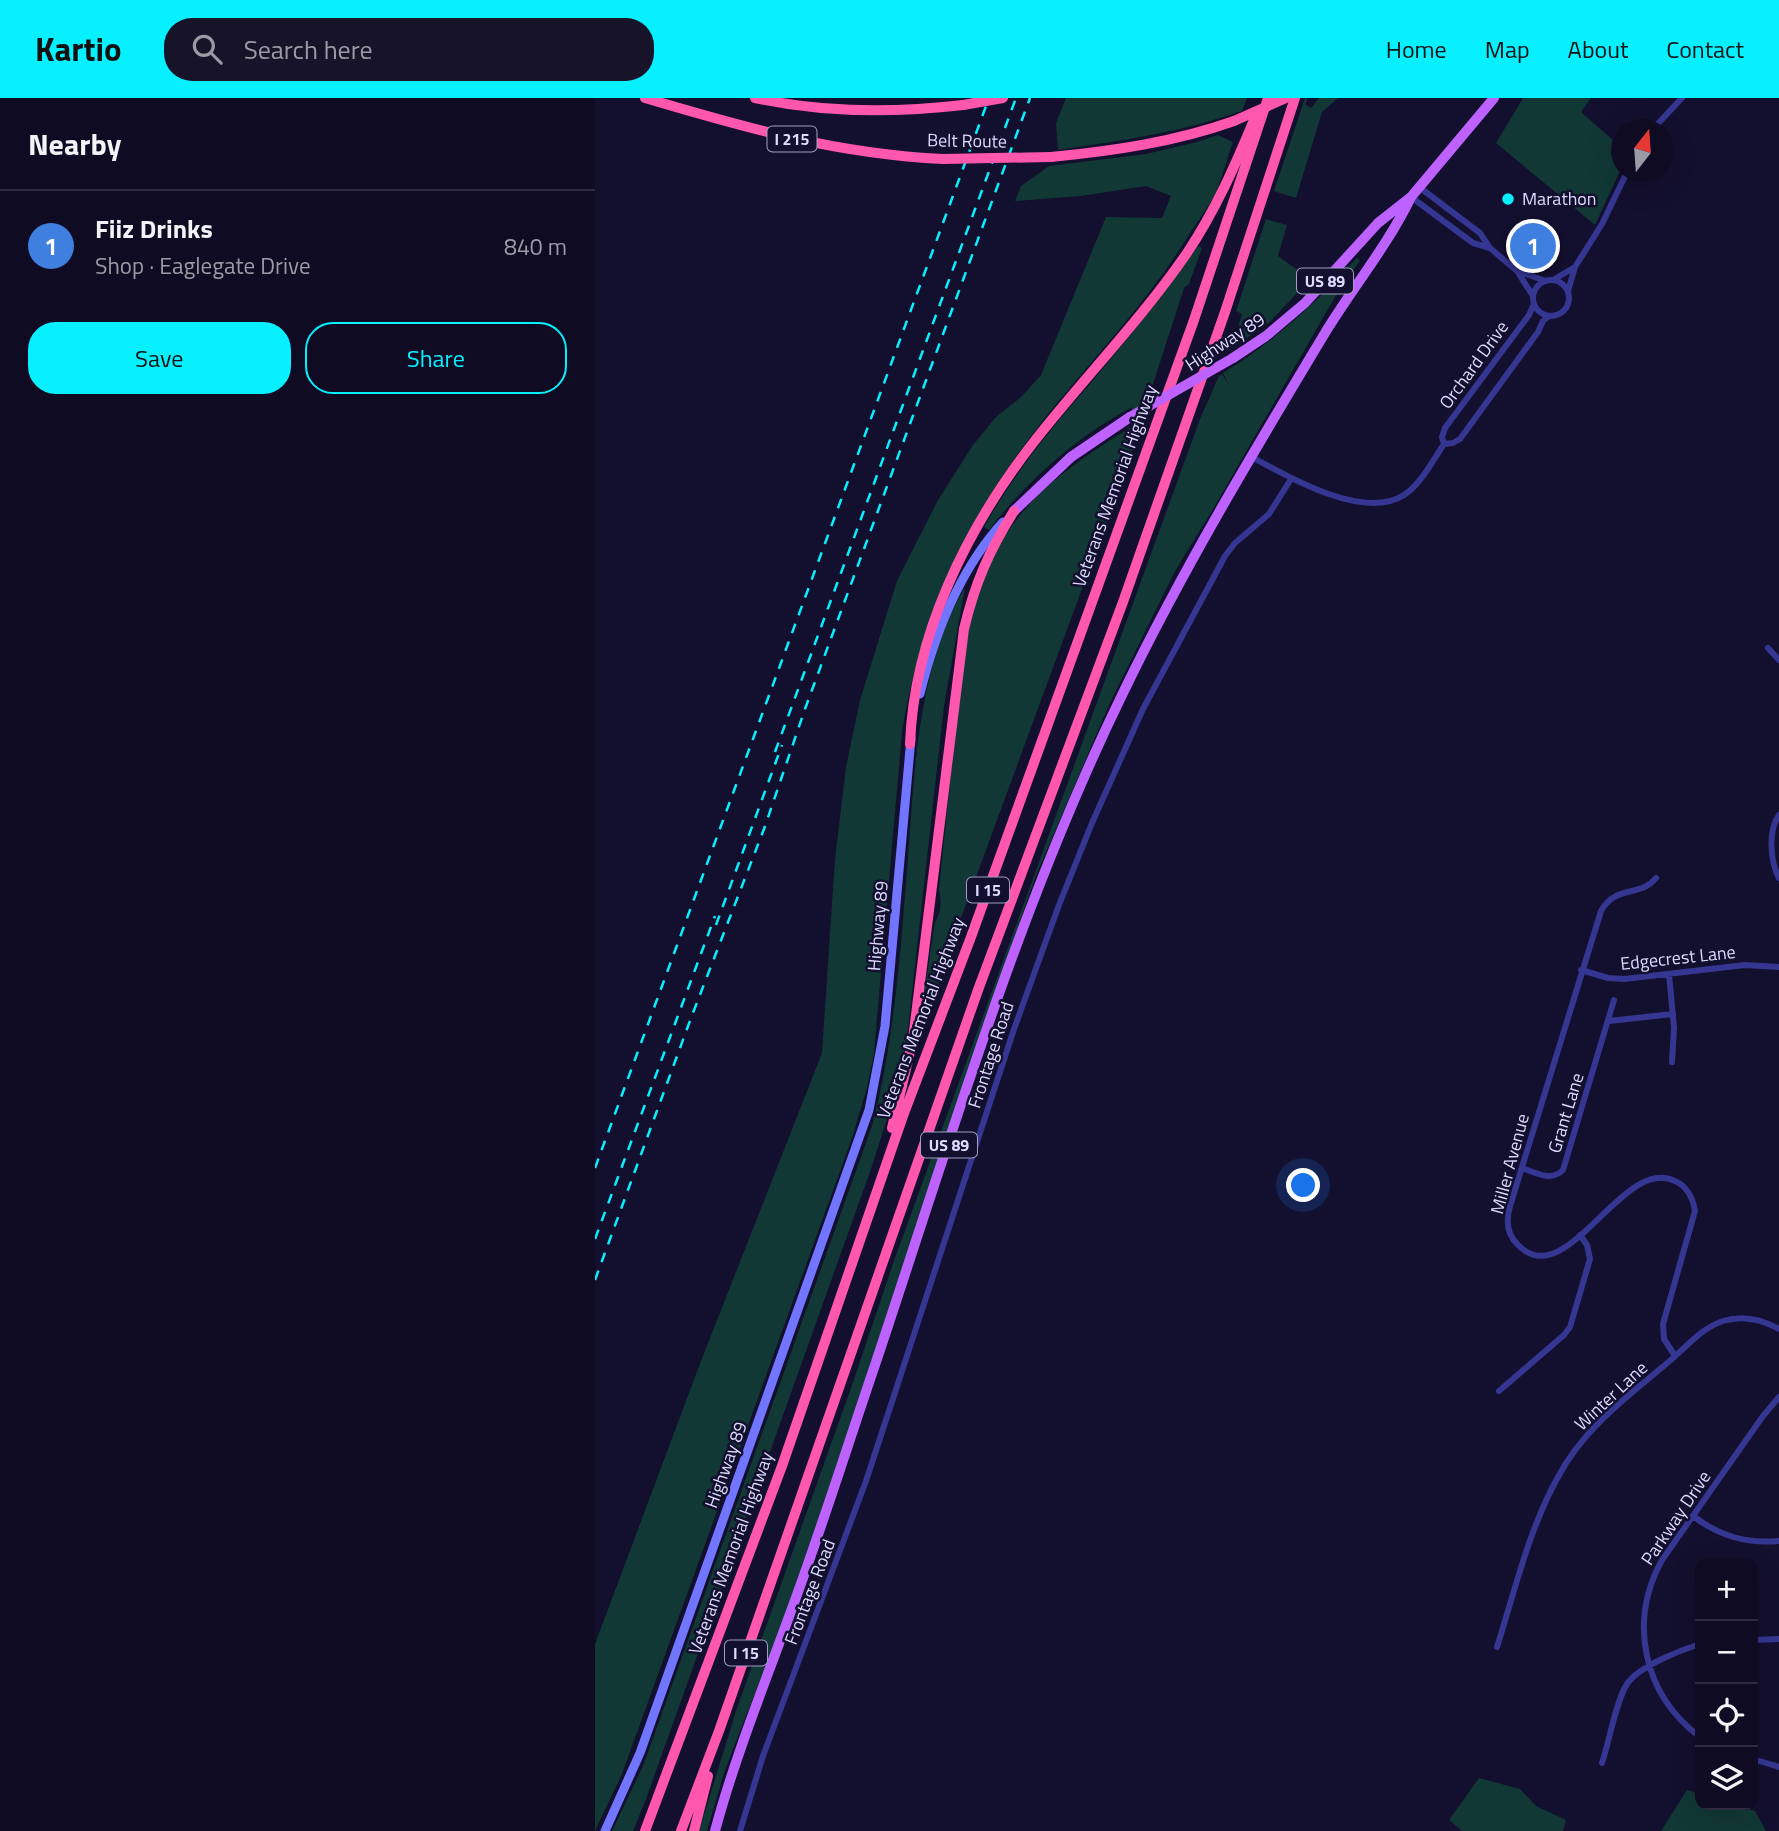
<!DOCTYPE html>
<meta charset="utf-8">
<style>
body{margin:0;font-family:"Titillium Web",sans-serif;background:#17142a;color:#f1f3f6}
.controls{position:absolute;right:21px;bottom:21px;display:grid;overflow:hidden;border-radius:14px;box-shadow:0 7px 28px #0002}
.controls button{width:63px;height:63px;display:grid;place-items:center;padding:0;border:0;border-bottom:2px solid #2e2b40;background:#0e0b22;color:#f1f3f6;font:35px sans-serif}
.compass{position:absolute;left:1016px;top:21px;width:63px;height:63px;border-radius:50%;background:#0e0b22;box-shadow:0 7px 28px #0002;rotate:17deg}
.you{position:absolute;left:709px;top:1088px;width:24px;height:24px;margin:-18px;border:5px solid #fff;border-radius:50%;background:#1a73e8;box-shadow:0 0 0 10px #1a73e833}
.badge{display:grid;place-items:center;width:46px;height:46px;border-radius:50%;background:#07f0ff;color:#fff;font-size:23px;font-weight:700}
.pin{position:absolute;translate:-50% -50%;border:4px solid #fff;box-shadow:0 2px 7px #0006}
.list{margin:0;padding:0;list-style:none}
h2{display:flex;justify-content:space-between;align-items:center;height:91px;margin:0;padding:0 28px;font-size:30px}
h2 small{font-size:23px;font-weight:400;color:#9b9ba5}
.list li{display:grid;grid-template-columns:46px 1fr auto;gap:21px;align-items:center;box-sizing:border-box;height:112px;padding:0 28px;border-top:2px solid #2e2b40}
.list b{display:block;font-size:26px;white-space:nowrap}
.list p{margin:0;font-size:23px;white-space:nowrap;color:#9b9ba5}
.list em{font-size:23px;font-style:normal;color:#9b9ba5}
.actions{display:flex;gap:14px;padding:21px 28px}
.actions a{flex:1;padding:16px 0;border:2px solid #07f0ff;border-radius:28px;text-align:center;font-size:24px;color:#07f0ff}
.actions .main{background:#07f0ff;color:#111}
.icon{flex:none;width:38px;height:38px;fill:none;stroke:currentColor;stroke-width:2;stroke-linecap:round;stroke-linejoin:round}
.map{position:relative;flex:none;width:1184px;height:1733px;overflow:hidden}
header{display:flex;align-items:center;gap:42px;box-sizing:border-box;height:98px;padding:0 35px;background:#07f0ff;color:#111}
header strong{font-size:33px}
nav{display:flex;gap:38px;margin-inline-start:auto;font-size:24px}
.search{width:490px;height:63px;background:#17142a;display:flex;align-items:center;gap:18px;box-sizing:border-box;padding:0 24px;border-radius:28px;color:#9b9ba5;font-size:26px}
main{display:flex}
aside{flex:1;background:#0e0b22}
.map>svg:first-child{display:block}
</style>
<header>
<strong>Kartio</strong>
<div class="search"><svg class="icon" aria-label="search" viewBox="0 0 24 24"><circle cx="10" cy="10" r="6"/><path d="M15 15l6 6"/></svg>Search here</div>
<nav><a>Home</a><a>Map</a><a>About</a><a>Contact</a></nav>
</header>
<main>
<aside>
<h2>Nearby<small></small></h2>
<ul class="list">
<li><span class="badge" style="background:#3f7fe0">1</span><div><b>Fiiz Drinks</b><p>Shop · Eaglegate Drive</p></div><em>840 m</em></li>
</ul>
<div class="actions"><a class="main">Save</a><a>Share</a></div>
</aside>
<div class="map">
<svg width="1184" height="1733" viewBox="0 0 1184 1733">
<rect width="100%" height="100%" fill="#130f2e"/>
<path fill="#113835" d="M 471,0 L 652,0 L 647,13 C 587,34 525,43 463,52 L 461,25 Z
M 710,0 L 712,0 L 711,7 L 716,10 L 724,0 L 743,0 L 727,14 L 701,100 L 679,93 Z
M 928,0 L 996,0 L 986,14 L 1026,49 L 1026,71 L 1000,127 L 901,45 Z
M 623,37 L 638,44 C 632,60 628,78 621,94 C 614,108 604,122 595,135 C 546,216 477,280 422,357 C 362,441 323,533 307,634 L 279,955 L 272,990 L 257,1040 L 27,1676 L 0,1733 L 0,1546 L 106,1263 L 227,955 L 240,761 L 251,669 L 265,602 L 302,483 L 343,402 L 378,347 L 401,319 L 426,299 L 446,277 L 511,119 L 567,120 L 576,98 L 551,88 L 486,98 L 420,103 L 426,88 L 454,68 L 551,56 L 602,44 Z
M 671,121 L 692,127 L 683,158 L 715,181 L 675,224 L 637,250 L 647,216 L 641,213 Z
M 603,148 L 607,150 L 594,186 L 589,190 L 527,382 L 359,839 L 325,942 L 322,942 L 340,824 C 347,814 346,803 344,791 C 349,740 355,688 360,637 C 367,572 371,503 405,446 C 435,394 486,360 536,329 L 537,309 C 481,339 433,382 394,432 L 389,429 C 418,377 455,332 494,287 C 532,242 569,197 603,148 Z
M 762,160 L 765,163 L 748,185 L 617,413 L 580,473 L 513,609 L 440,780 L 351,1037 L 211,1464 L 130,1672 L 112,1733 L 104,1733 L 142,1610 L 257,1287 L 300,1160 L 605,321 L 624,278 L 627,276 L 634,287 L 628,275 C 681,242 720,206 762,160 Z
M 370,489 L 349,608 L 311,949 L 302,989 L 276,1071 L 51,1701 L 38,1733 L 17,1733 L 48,1668 L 277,1028 C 300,940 306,848 313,758 C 320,668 323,569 370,489 Z
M 884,1680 L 925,1691 L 941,1708 L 971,1722 L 968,1733 L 867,1733 L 854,1722 Z
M 1092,1692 L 1105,1696 L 1105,1707 L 1140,1707 L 1160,1713 L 1171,1733 L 1066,1733 Z"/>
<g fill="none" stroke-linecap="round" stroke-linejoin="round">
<path stroke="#353691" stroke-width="6" d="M 1057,32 L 1087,0
M 824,89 L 885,135 L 895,150 L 922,173 L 951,183
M 816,99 L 878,145 L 895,150
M 922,173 L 938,198
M938 200a18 18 0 1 1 36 0a18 18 0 1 1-36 0Z
M 958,182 L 980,169
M 973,193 L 980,169 L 1007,126 L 1032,74
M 849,346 L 858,345 L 865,341 L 943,234 L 948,223 L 954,218
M 657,359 C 693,379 769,423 809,397 C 826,386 838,362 849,346 L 847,339 L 850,330 L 934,217 L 939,206
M 1173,550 L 1184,562
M 1184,717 C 1173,732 1175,763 1184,780
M 1061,780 C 1045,800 1021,786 1006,813 L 915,1108 C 911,1122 911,1136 923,1147 C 972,1197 1027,1057 1080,1083 C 1092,1088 1098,1101 1100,1113 L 1068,1226 L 1069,1241 L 1080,1258
M 986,872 L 1013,880 L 1029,881 L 1150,867 L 1184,869
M 1074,876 L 1079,930 L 1077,964
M 1014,923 L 1078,916
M 927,1070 C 941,1075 956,1084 968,1072 L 1019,902
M 904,1293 L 969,1237 L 975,1229 L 995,1161 L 992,1147 L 985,1137
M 1098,1418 C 1124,1438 1151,1446 1184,1443
M 1158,1542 L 1184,1541
M 902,1549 C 920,1492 934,1431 963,1379 C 989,1329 1036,1296 1077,1261 C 1093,1247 1107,1230 1128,1223 C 1148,1217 1166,1221 1184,1231
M 1105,1639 C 1048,1596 1033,1524 1067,1462 L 1168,1318 L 1184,1299
M 1158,1661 L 1184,1669
M 1007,1665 C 1014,1644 1021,1603 1032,1586 C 1044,1568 1086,1552 1105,1546
M 145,1733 L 168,1658 L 271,1383 L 419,931 L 464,807 L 497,725 L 548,611 L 630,458 L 640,445 L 674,416 L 696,381"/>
<path stroke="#7275ff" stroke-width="9" d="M 325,596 C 340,535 365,471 408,424
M 10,1733 L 45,1655 L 274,1012 L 290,928 L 316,640"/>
<path stroke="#be62ff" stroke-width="10" d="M 638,260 L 671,238 L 710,205 L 783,125 L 816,99 L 899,0
M 419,413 L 476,359 L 535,319
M 120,1733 C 141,1655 172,1580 199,1505 C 228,1426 253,1346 280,1267 C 356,1040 423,810 528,595 C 588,471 659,353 730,235 C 758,189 793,147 816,99"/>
<path stroke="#ff56ae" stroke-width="10" d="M 50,0 C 151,30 242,56 348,61
M 160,0 C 228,15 299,15 368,7
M 456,59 C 518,53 580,44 639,23
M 315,646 C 319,537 372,430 438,345 C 488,281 546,222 592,155 C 620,113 640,68 659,22
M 297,1030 L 318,941 L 369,531 C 380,485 394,453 419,413
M 50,1733 L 187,1368 L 308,1018 L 376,839 L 599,222 L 673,0
M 86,1733 L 124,1633 L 383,892 L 528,504 L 630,214 L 700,0
M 99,1733 L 113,1678"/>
<path stroke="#07f0ff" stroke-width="2.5" stroke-dasharray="10 9" stroke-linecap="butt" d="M 180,654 L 421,0
M 121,827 L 187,647
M 0,1070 L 394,0
M 0,1141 L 120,818
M 0,1182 L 96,920 L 169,731 L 210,611 L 435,0"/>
<path stroke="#be62ff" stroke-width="10" d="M 535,319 L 638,260"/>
<path stroke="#ff56ae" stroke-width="10" d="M 368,7 L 408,0
M 639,23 L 691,0
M 348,61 L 456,59"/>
</g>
<circle fill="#07f0ff" stroke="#130f2e" stroke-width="2.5" cx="913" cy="101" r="7"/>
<g text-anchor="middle" stroke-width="5" stroke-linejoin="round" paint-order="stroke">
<g fill="#130f2e" stroke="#a19ec0" stroke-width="2">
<rect x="172.5" y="28.5" width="49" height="25" rx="5"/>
<rect x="702" y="170.5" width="56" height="25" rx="5"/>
<rect x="372" y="779.5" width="42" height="25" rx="5"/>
<rect x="326" y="1034.5" width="56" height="25" rx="5"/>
<rect x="130" y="1542.5" width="42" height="25" rx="5"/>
</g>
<g font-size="16" font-weight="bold" fill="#dedbff">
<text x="197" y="47">I 215</text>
<text x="730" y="189">US 89</text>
<text x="393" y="798">I 15</text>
<text x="354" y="1053">US 89</text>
<text x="151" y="1561">I 15</text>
</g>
<g font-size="18" fill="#dedbff" stroke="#130f2e">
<text transform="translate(372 43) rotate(1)" y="6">Belt Route</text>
<text transform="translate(630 244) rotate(-33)" y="6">Highway 89</text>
<text transform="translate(879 267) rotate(-54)" y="6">Orchard Drive</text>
<text transform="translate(520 388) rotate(-70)" y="6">Veterans Memorial Highway</text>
<text transform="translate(283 828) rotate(-85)" y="6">Highway 89</text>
<text transform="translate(1083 860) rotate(-6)" y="6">Edgecrest Lane</text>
<text transform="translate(326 920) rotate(-69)" y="6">Veterans Memorial Highway</text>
<text transform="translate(396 957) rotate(-72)" y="6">Frontage Road</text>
<text transform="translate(971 1015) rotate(-73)" y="6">Grant Lane</text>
<text transform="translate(915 1066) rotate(-75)" y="6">Miller Avenue</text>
<text transform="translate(1016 1298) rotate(-43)" y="6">Winter Lane</text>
<text transform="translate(131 1367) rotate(-70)" y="6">Highway 89</text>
<text transform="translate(1081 1420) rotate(-56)" y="6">Parkway Drive</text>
<text transform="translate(136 1455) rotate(-70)" y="6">Veterans Memorial Highway</text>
<text transform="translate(215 1494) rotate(-69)" y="6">Frontage Road</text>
</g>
<g font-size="18" fill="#dedbff" stroke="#130f2e" text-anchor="start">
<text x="927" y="107">Marathon</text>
</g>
</g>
</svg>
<div class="controls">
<button>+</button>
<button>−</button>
<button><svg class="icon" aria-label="locate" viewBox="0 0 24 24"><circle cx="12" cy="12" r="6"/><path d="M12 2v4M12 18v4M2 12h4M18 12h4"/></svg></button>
<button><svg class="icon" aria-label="layers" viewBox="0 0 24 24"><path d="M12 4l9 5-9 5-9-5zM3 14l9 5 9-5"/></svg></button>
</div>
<svg class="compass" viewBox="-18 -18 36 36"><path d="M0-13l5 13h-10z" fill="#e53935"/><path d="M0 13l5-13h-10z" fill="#9b9ba5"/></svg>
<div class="you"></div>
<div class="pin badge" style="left:938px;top:148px;background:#3f7fe0">1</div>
</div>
</main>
